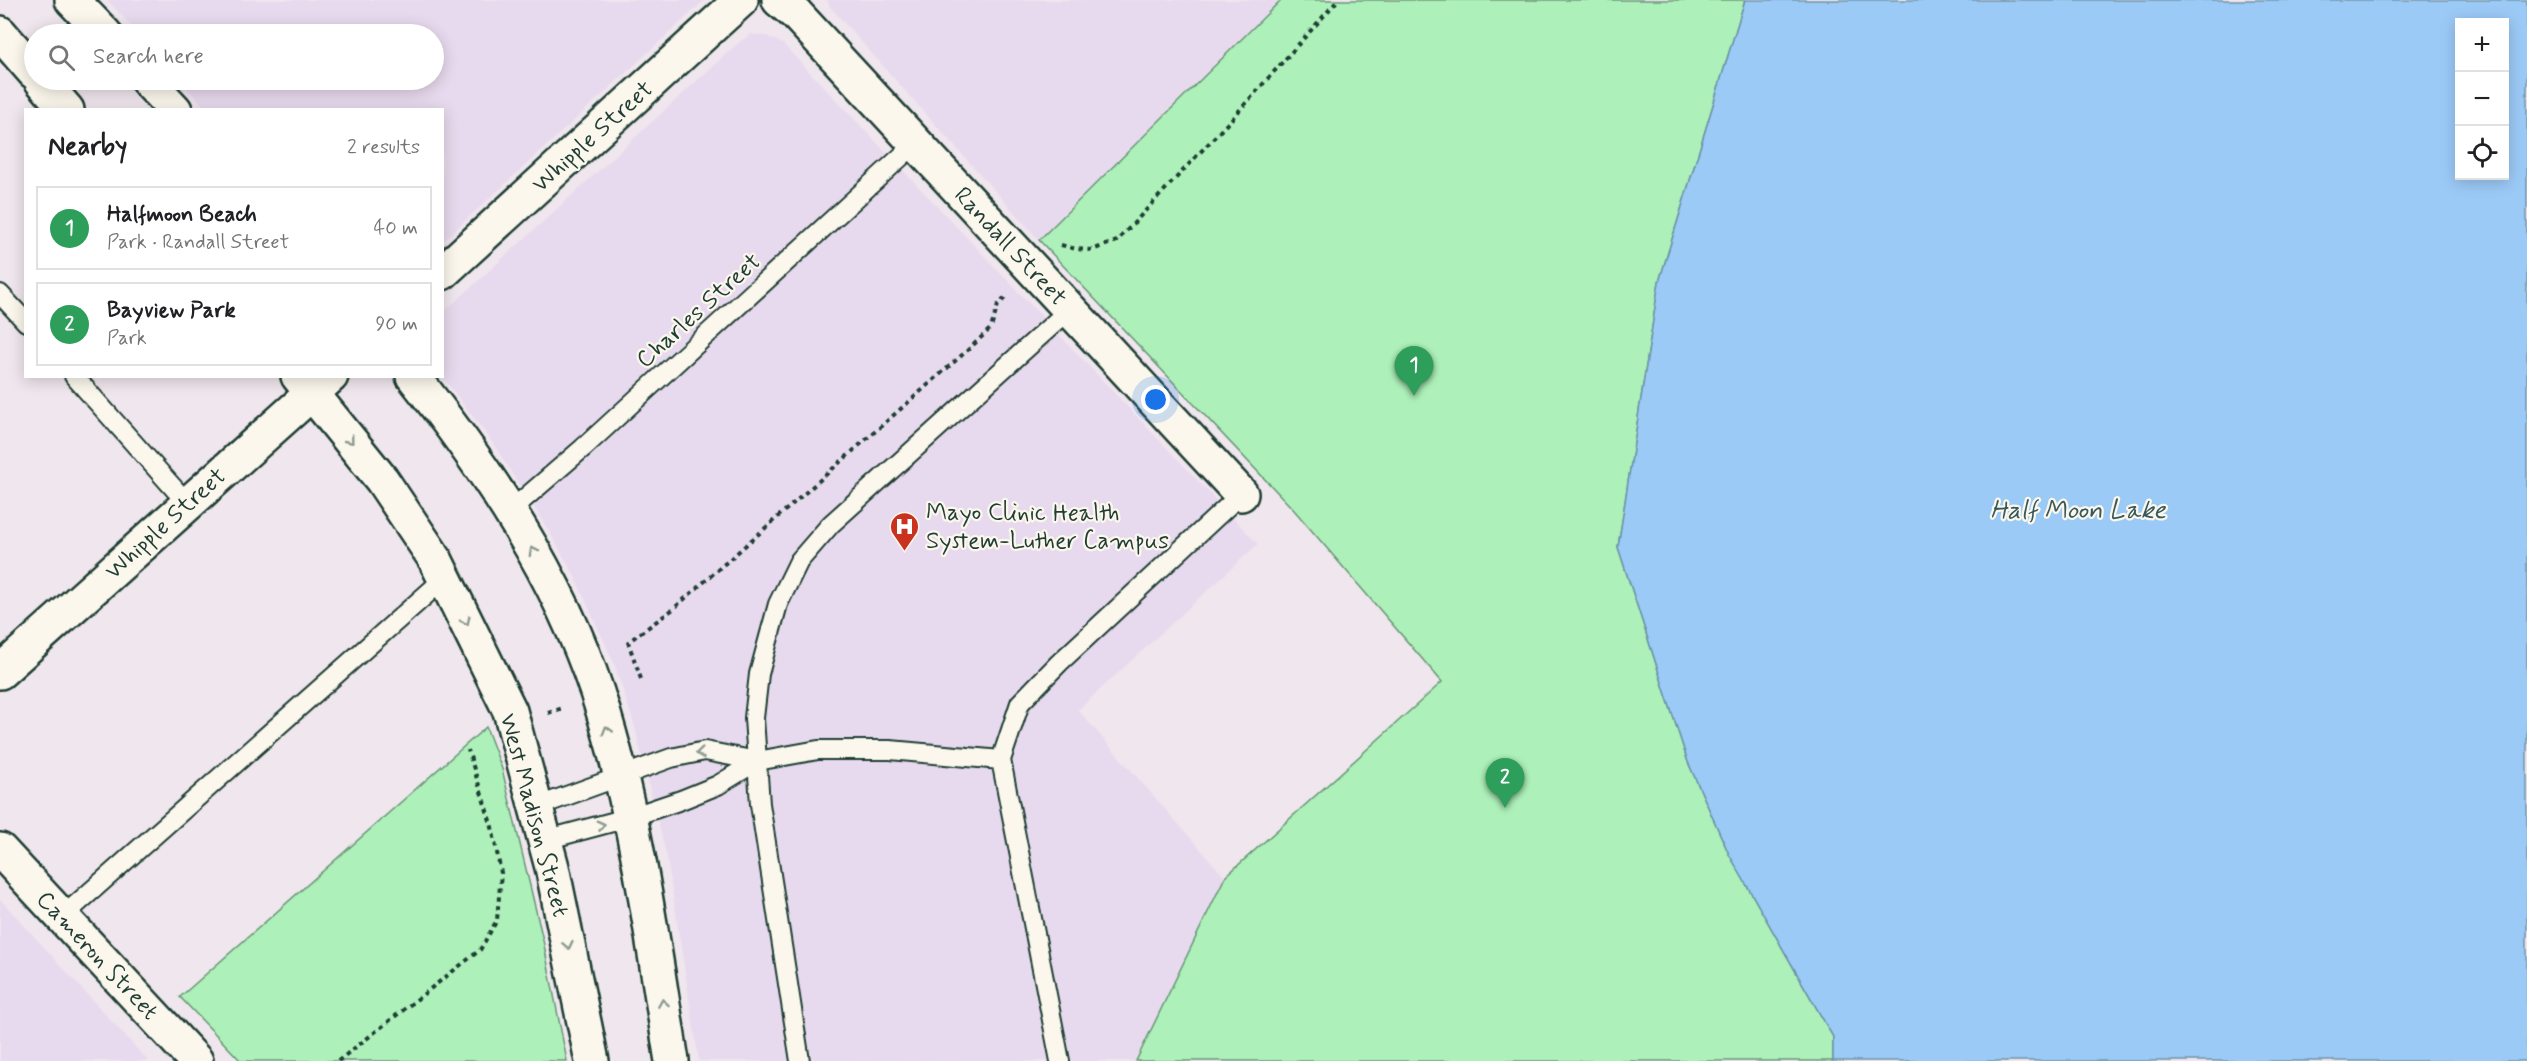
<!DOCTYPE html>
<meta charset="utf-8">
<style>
body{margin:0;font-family:Mynerve,sans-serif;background:#f2f2f2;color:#202124}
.controls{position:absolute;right:18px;top:18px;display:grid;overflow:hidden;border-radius:0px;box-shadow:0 3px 15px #0003}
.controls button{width:54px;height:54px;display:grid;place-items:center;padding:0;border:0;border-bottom:2px solid #e0e0e0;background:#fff;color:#202124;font:30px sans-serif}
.you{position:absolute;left:1156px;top:400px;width:21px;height:21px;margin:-15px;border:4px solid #fff;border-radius:50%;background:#1a73e8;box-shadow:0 0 0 9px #1a73e833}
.badge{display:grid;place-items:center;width:39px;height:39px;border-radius:50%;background:#ea580c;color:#fff;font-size:20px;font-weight:700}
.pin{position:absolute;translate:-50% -50px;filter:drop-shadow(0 2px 3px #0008)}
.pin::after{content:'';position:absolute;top:32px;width:21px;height:18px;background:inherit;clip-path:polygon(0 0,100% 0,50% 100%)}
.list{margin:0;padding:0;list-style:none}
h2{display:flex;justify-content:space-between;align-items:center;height:78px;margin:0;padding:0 24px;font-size:26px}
h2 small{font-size:20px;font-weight:400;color:#757577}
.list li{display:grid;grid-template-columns:39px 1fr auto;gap:18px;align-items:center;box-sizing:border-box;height:84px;margin:0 12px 12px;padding:0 12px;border:2px solid #e0e0e0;border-radius:0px}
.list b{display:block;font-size:22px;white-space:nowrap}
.list p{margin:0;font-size:20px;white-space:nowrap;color:#757577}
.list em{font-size:20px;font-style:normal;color:#757577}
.icon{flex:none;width:33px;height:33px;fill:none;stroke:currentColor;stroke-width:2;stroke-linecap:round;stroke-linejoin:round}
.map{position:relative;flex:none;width:2527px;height:1061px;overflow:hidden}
.search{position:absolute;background:#fff;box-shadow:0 3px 15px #0003;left:24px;top:24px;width:420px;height:66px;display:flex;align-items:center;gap:15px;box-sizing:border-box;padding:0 21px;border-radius:33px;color:#757577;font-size:22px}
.panel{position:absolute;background:#fff;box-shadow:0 3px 15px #0003;left:24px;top:108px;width:420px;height:270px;border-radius:0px}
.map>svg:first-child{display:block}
</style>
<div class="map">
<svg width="2527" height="1061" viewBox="0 0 2527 1061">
<rect width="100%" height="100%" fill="#f0e6ed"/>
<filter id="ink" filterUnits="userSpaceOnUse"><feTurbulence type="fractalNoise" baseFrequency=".0167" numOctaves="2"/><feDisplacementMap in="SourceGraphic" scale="12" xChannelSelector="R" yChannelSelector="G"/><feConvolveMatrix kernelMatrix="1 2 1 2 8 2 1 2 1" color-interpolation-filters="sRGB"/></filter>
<g filter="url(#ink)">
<path fill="#e8daee" d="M 107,0 L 705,0 L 443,241 L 442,110 L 207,109 L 179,80 L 434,80 L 434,34 L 139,34 Z
M 827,0 L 1281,0 L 1039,240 L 830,7 Z
M 751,34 L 766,36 L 783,44 L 1258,544 L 1078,710 L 1225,877 L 1136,1061 L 699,1061 L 667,858 L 634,724 L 614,663 L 573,573 L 547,528 L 488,436 L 442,377 L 443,313 L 737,44 Z
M 0,899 L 148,1061 L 0,1061 Z"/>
<path fill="#adf0b9" stroke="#669676" stroke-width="1.5" d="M 1281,0 L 1745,0 L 1659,282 L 1618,547 L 1688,762 L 1729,854 L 1833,1037 L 1833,1061 L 1136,1061 L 1225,877 L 1442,682 L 1294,510 L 1039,240 Z
M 486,727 L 502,769 L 543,940 L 567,1061 L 241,1061 L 180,997 Z"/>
<path fill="#9ccaf7" stroke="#6a92a9" stroke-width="1.5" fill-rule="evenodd" d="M 1745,0 L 2527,0 L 2527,1061 L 1833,1061 L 1833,1037 L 1729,854 L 1688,762 L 1618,547 L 1659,282 ZM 2460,22 L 2504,22 L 2504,176 L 2460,176 Z"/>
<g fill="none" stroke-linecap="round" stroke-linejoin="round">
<defs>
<path id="service" d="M 0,294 L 26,322
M 74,376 L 187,503
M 511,510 L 583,448 L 916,143
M 536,807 L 671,758 L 705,751 L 757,761
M 545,840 L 631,817 L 681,800 L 718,785 L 757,761 L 818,750 L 890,750 L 1001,760
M 62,917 L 445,578
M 800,1061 L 760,804 L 754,718 L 759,674 L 778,604 L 799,561 L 831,524 L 1070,309
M 1060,1061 L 1001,760 L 1020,703 L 1059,663 L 1241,494"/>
<path id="minor" d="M 779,0 L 796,14 L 1241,494
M 442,273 L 741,0
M 0,672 L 331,376
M 0,850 L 196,1061"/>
<path id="secondary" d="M 72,0 L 105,34
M 0,33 L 34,72
M 41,80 L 67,110
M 147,80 L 175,110
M 298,376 L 382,480 L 435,559 L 510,711 L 552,867 L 592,1061
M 413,376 C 489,472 558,575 597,692 C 636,812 652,938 672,1061"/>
</defs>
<use href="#service" stroke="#1f3d34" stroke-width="22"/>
<use href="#minor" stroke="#1f3d34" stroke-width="38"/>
<use href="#secondary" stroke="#1f3d34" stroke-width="38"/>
<path stroke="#1f3d34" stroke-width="4" stroke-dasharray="4.5 4.5" stroke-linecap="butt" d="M 1061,245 L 1076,249 L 1092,250 L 1117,241 L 1238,112 L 1338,0
M 641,679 L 628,642 L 672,610 L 970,348 L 991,328 L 998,305 L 1008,295
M 548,713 L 563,708
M 338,1061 L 480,950 L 497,920 L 501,873 L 492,827 L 468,750"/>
<use href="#service" stroke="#fbf7ec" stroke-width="18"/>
<use href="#minor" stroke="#fbf7ec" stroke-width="33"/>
<use href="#secondary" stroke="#fbf7ec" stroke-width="33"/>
</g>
<defs><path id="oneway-chevron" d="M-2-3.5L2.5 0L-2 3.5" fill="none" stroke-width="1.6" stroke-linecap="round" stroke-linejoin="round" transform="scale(1.5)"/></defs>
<g stroke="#8d9a90">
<use href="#oneway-chevron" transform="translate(350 440) rotate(51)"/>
<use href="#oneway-chevron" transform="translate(533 551) rotate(-118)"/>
<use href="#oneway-chevron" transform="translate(466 621) rotate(64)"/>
<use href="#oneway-chevron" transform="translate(607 730) rotate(-106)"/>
<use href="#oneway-chevron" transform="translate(700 753) rotate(174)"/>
<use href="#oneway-chevron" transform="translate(601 825) rotate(-15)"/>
<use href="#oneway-chevron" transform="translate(568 945) rotate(78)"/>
<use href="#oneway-chevron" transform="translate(663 1003) rotate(-99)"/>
</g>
</g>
<defs>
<symbol id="hospital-pin" viewBox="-11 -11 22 30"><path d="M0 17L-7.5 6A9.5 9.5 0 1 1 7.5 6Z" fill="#c8321e" stroke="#fbf7ec"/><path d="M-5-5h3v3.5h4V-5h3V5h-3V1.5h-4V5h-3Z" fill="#fff"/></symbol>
</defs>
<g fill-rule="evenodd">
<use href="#hospital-pin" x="888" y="510" width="33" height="45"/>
</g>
<g text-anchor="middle" stroke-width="4.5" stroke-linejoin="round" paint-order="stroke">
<g font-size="24" fill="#1f3d34" stroke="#fbf7ec">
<text transform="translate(592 136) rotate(-42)" y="8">Whipple Street</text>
<text transform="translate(1011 246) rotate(47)" y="8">Randall Street</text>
<text transform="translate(698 310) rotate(-42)" y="8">Charles Street</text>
<text transform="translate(165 523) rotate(-42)" y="8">Whipple Street</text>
<text transform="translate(535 815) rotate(75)" y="8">West Madison Street</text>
<text transform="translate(98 955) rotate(47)" y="8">Cameron Street</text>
</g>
<g font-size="24" fill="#1f3d34" stroke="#fbf7ec" text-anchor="start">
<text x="926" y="520">Mayo Clinic Health<tspan x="926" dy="28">System-Luther Campus</tspan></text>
</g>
<g font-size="26" font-style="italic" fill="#38595b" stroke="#fbf7ec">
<text x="2078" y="518">Half Moon Lake</text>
</g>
</g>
</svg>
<div class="controls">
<button>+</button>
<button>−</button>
<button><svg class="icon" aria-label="locate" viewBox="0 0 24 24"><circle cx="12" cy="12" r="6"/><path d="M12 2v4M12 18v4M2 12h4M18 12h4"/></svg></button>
</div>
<div class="you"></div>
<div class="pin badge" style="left:1414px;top:396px;background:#2e9e5b">1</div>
<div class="pin badge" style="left:1505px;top:808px;background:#2e9e5b">2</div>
<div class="search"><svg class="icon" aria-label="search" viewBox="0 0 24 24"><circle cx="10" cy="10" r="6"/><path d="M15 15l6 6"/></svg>Search here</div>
<section class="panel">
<h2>Nearby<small>2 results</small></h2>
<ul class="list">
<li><span class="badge" style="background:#2e9e5b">1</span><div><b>Halfmoon Beach</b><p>Park · Randall Street</p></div><em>40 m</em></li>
<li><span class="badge" style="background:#2e9e5b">2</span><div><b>Bayview Park</b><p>Park</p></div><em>90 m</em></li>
</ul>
</section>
</div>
